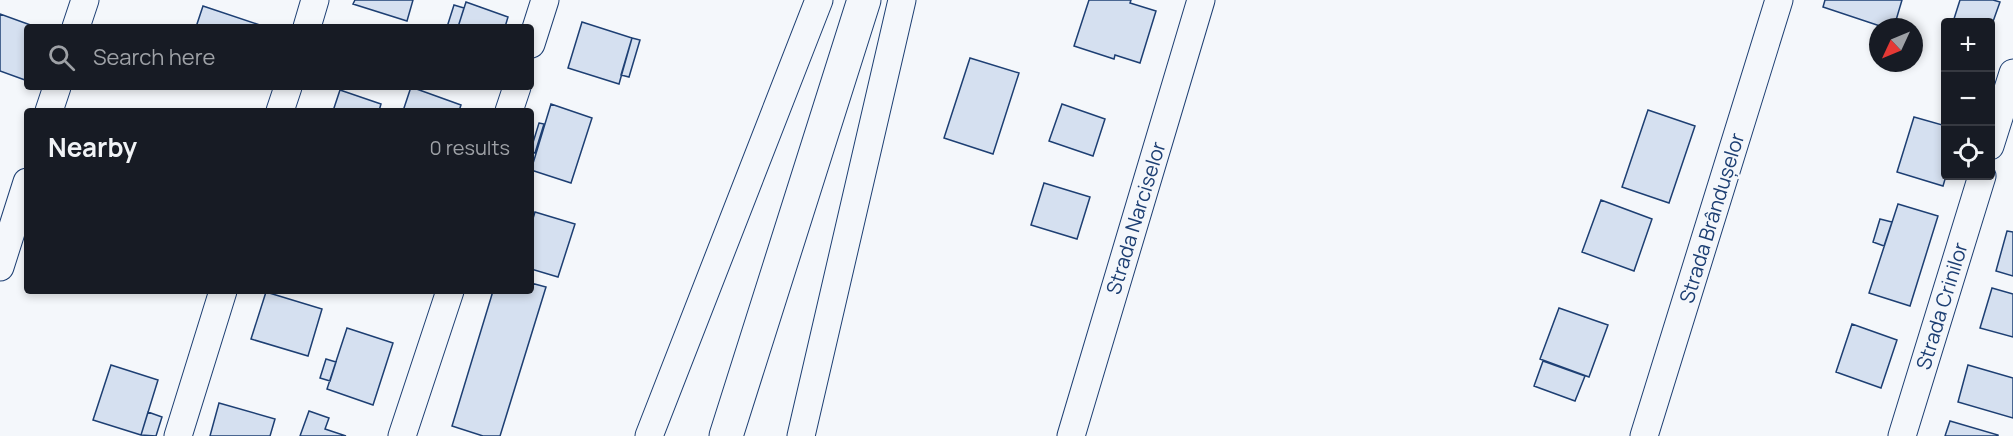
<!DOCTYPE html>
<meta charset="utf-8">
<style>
body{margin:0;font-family:Manrope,sans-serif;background:#20242c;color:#f1f3f6}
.controls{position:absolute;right:18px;top:18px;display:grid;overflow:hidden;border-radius:6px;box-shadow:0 3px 9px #0003}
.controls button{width:54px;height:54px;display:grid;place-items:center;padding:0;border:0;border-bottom:2px solid #363941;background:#171b24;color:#f1f3f6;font:30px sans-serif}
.compass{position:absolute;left:1869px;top:18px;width:54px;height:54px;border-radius:50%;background:#171b24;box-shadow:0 3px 9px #0003;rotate:226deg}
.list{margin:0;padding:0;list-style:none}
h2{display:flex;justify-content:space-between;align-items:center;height:78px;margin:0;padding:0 24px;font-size:26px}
h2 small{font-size:20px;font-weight:400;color:#9ea1a6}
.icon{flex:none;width:33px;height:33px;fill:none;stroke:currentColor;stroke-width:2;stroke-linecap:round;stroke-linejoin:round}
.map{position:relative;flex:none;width:2013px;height:436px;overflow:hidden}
.search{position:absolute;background:#171b24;box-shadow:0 3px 9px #0003;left:24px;top:24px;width:510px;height:66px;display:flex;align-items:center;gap:15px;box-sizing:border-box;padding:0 21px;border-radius:6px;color:#9ea1a6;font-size:22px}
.panel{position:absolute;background:#171b24;box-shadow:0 3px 9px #0003;left:24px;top:108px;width:510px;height:186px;border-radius:6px}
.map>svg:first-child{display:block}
</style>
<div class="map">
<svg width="2013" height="436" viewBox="0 0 2013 436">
<rect width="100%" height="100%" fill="#f4f7fb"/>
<path fill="#d5e0f0" stroke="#1d3f73" stroke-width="1.5" d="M 355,0 L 413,0 L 407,21 L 353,4 Z
M 1089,0 L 1131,0 L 1130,3 L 1156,11 L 1140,63 L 1115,55 L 1114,59 L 1074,46 Z
M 1825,0 L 1902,0 L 1894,27 L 1883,27 L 1823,7 Z
M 1960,0 L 1993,0 L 2000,2 L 1990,30 L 1990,22 L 1953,22 Z
M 466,2 L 508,17 L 505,27 L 458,27 Z
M 454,5 L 464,8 L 458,27 L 447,27 Z
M 203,6 L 260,25 L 260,27 L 196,27 Z
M 0,14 L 36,27 L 27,27 L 27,74 L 25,80 L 0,71 Z
M 582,22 L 632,38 L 619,84 L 568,68 Z
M 632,38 L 640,40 L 629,77 L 621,75 Z
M 970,58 L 1019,73 L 993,154 L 944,138 Z
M 411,87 L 461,105 L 459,111 L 403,111 Z
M 340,90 L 381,104 L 379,111 L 333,111 Z
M 551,104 L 592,118 L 571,183 L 531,170 Z
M 1062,104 L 1105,119 L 1093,156 L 1049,141 Z
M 1648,110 L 1695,126 L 1669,203 L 1622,187 Z
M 1914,117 L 1946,126 L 1946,176 L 1943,186 L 1897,172 Z
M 539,123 L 544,124 L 535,153 L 531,152 L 531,149 Z
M 1044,183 L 1090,197 L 1077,239 L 1031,225 Z
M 1601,200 L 1652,219 L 1634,271 L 1582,252 Z
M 1898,204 L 1938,216 L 1910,306 L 1869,293 Z
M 535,212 L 575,224 L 558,277 L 531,269 L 531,225 Z
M 1880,219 L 1892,222 L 1884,246 L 1873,242 Z
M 2007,231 L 2013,232 L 2013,276 L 1996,271 Z
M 531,283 L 546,287 L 500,436 L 483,436 L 452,426 L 493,291 L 531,291 Z
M 1992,288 L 2013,294 L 2013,337 L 1980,328 Z
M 266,292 L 322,309 L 308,356 L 251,339 Z
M 1559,308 L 1608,325 L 1589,377 L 1540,359 Z
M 1852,324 L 1897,340 L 1881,388 L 1836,372 Z
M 347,328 L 393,343 L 373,405 L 327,389 Z
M 326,359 L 336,362 L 330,381 L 320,378 Z
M 1543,361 L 1585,376 L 1575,401 L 1534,386 Z
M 111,365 L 158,380 L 141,435 L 93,420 Z
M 1968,365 L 2013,378 L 2013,418 L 1958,402 Z
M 219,403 L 275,419 L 270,436 L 210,436 Z
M 309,411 L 329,418 L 325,429 L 346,436 L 300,436 Z
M 148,412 L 162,417 L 156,436 L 141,435 Z
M 1950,421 L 1998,435 L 1998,436 L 1945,436 Z"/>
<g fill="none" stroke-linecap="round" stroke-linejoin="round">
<defs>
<path id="minor" d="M 76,27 L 85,0
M 307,27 L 315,0
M 531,44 L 545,0
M 49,111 L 57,87
M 280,111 L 288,87
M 509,111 L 517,87
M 1990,146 L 2013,73
M 0,267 L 27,182
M 178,436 L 223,291
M 402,436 L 450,291
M 649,436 L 819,0
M 801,436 L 902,0
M 1071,436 L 1201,0
M 1644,436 L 1779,0
M 1902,436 L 1982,176"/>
<path id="secondary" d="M 726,436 L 864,0"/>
</defs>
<use href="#minor" stroke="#1d3f73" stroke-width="29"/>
<use href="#secondary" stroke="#1d3f73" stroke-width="35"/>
<use href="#minor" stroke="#f4f7fb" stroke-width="27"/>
<use href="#secondary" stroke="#f4f7fb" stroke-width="33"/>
</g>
<g text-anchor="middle" stroke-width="4.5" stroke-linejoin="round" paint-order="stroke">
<g font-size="20" fill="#1d3f73" stroke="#f4f7fb">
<text transform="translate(1136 218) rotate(-73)" y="7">Strada Narciselor</text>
<text transform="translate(1712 218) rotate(-73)" y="7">Strada Brândușelor</text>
<text transform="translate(1942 306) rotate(-73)" y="7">Strada Crinilor</text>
</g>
</g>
</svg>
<div class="controls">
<button>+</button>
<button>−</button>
<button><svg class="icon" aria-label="locate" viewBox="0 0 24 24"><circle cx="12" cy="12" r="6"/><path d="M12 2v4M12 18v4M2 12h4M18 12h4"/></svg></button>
</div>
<svg class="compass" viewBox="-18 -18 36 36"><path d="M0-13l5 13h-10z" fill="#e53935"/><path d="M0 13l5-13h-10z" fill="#9ea1a6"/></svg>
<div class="search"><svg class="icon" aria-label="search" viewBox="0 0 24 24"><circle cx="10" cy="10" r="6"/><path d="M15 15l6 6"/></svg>Search here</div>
<section class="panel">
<h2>Nearby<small>0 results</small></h2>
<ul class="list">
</ul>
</section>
</div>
